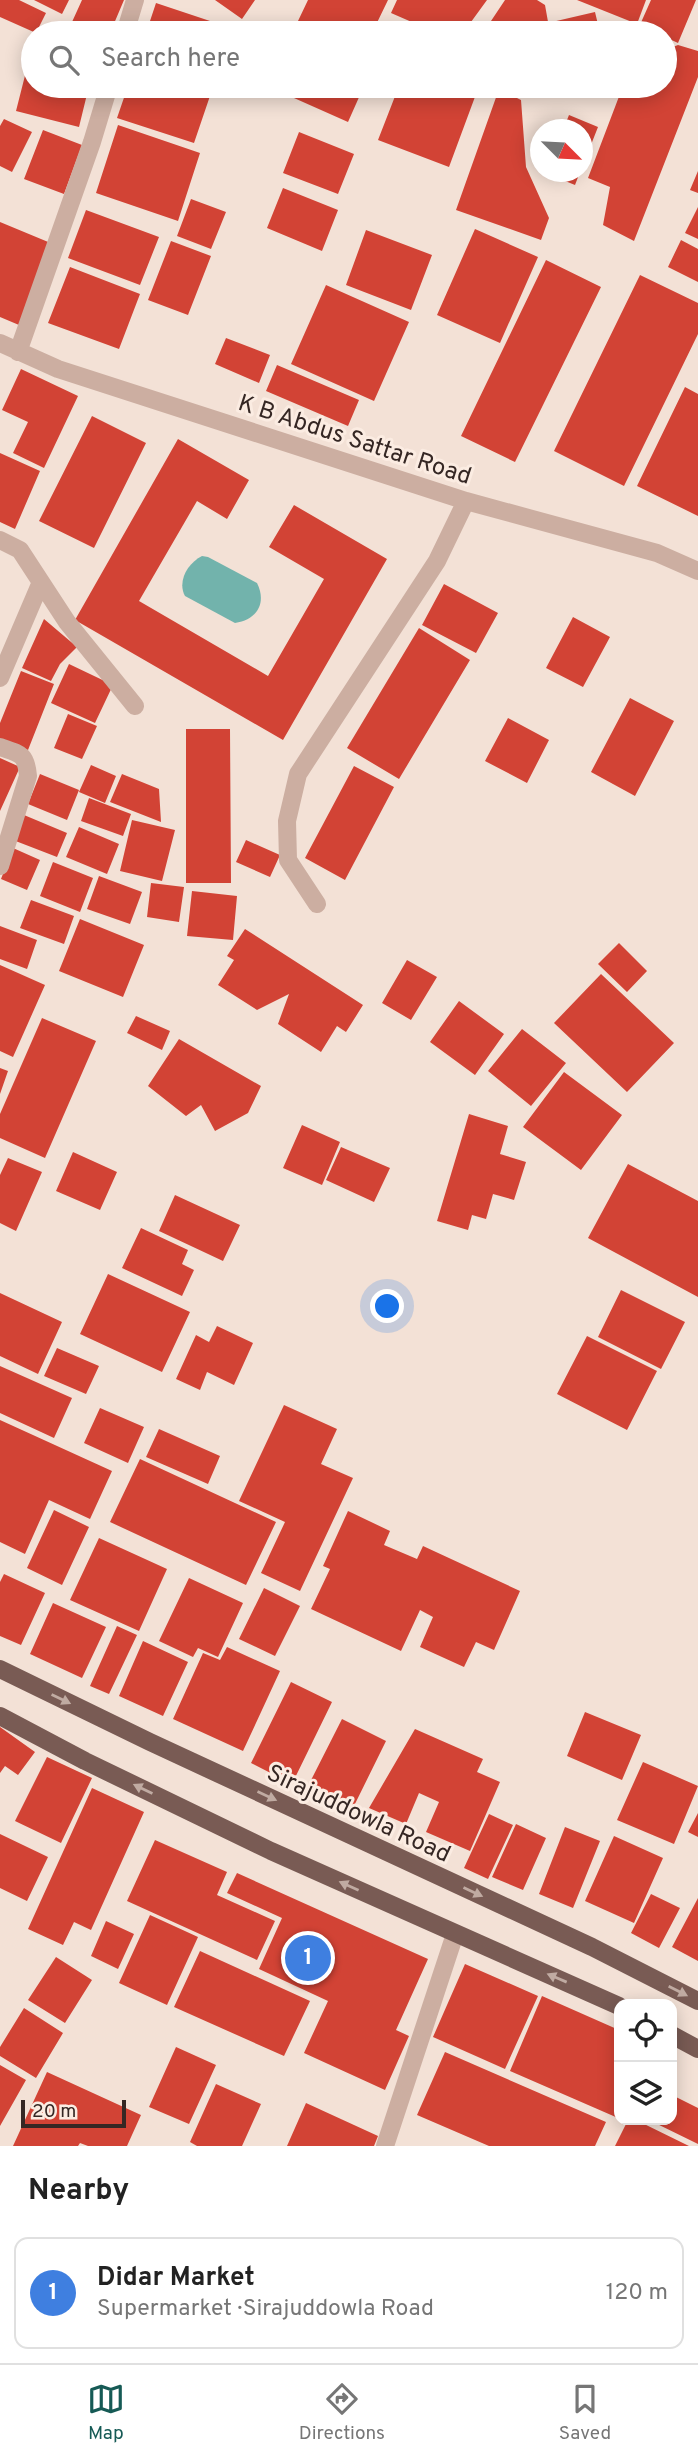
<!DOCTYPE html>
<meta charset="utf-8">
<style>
body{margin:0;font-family:Overpass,sans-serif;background:#f6f6f6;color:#222}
.controls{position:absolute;right:21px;bottom:21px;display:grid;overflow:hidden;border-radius:14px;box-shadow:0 4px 18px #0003}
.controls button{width:63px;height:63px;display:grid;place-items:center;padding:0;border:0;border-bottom:2px solid #e0e0e0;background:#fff;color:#222;font:35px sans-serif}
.compass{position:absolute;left:530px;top:119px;width:63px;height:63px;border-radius:50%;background:#fff;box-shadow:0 4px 18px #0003;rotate:114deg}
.scale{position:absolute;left:21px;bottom:18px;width:105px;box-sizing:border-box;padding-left:7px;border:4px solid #352724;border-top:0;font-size:19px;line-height:24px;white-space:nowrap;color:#352724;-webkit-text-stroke:5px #fbece2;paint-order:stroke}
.you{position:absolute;left:388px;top:1307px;width:24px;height:24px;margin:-18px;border:5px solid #fff;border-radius:50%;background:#1a73e8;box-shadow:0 0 0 10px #1a73e833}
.badge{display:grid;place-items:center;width:46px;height:46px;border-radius:50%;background:#165a55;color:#fff;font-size:23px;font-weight:700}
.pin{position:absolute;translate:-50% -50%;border:4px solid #fff;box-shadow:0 2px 7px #0006}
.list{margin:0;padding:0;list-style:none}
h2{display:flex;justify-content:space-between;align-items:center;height:91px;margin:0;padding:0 28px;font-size:30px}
h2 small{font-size:23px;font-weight:400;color:#767676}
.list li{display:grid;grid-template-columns:46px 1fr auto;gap:21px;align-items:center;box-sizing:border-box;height:112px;margin:0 14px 14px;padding:0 14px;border:2px solid #e0e0e0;border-radius:14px}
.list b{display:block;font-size:26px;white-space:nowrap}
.list p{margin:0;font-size:23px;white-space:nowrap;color:#767676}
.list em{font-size:23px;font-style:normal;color:#767676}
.icon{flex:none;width:38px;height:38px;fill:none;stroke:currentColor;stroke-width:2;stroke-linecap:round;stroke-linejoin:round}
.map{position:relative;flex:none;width:698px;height:2146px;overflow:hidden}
.search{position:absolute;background:#fff;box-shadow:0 4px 18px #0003;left:21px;right:21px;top:21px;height:77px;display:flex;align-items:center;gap:18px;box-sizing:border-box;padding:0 24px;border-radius:38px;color:#767676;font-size:26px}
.sheet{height:217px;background:#fff}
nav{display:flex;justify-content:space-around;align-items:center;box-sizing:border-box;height:98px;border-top:2px solid #e0e0e0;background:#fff;font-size:19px;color:#767676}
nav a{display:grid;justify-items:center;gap:4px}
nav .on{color:#165a55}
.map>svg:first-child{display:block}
</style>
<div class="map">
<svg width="698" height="2146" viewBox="0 0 698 2146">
<rect width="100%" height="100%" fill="#f3e1d6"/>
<path fill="#72b3ac" d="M 202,556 L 208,557 L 257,583 C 267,603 257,620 235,623 L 185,596 C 177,581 188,563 202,556 Z"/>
<path fill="#d24335" d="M 0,0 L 19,0 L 46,13 L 36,33 L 0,17 Z
M 34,0 L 69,0 L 62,14 Z
M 82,0 L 124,0 L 110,33 L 67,33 Z
M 215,0 L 255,0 L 242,19 Z
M 308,0 L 388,0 L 372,33 L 322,33 L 298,21 Z
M 397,0 L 487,0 L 463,33 L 437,33 L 391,13 Z
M 505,0 L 537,0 L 545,5 L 550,33 L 483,33 Z
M 577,0 L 646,0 L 637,24 Z
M 651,0 L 696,0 L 678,43 L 665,37 L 665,33 L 655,33 L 639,27 Z
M 156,3 L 228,27 L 226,33 L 146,33 Z
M 595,12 L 600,33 L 555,33 L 552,22 Z
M 678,45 L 698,51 L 698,77 L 634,241 L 603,225 L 610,187 L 588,178 L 623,86 L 665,86 L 665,50 Z
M 32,48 L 33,86 L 89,86 L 79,127 L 16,111 Z
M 128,86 L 188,86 L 211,93 L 194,143 L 117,118 Z
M 267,86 L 364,86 L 348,122 Z
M 399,86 L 479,86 L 449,167 L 378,140 Z
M 499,89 L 521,100 L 526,167 L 549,218 L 541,240 L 456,210 Z
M 569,115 L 598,127 L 583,165 L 582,130 L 563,130 Z
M 4,119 L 32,132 L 12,172 L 0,166 L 0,126 Z
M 118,125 L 200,153 L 178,221 L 96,193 Z
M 43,130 L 82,145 L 64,194 L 24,179 Z
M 299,132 L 354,154 L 338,194 L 283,173 Z
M 698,171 L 698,193 L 690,190 Z
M 543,172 L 580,172 L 575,185 Z
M 283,188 L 338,210 L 322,251 L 267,228 Z
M 191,199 L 226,212 L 211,249 L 177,236 Z
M 698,207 L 698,239 L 685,233 Z
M 86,210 L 159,237 L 140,285 L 68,258 Z
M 0,222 L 53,244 L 19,325 L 0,317 Z
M 475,229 L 538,257 L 500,343 L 437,315 Z
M 366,230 L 432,255 L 411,310 L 346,285 Z
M 681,240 L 698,249 L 698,282 L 668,267 Z
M 171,241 L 211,256 L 188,315 L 148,300 Z
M 546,260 L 601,287 L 515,462 L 461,436 Z
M 70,267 L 140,294 L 119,349 L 48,323 Z
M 640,275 L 698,303 L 698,334 L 624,486 L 554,451 Z
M 326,285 L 409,322 L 374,401 L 291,364 Z
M 226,338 L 270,355 L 259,383 L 215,364 Z
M 277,365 L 359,400 L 348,426 L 266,391 Z
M 21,369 L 78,396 L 44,468 L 13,453 L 28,422 L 2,410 Z
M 685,387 L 698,394 L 698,516 L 637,486 Z
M 92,416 L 146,443 L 94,548 L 39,521 Z
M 178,439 L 249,480 L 227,519 L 197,501 L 139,601 L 268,676 L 324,579 L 269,547 L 294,505 L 387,559 L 283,740 L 75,620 Z
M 0,453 L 40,471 L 15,529 L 0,522 Z
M 444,584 L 498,613 L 476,653 L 422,625 Z
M 573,617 L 610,637 L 583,687 L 546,668 Z
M 44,619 L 77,647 L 60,664 L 51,681 L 22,668 Z
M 419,628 L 470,660 L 399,779 L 347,748 Z
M 69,664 L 113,685 L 95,723 L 51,703 Z
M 21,671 L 54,684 L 28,750 L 0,739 L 0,723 Z
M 630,698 L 674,721 L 635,796 L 591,772 Z
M 68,714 L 97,726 L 82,759 L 54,748 Z
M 508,718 L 549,740 L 527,783 L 485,761 Z
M 186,729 L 230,729 L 231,883 L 186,883 Z
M 0,758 L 20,767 L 0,811 Z
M 91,765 L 116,776 L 105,803 L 79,792 Z
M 354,766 L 394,787 L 345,880 L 305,858 Z
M 40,774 L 79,790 L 67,820 L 28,804 Z
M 122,774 L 159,789 L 161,822 L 110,802 Z
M 89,798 L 131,814 L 123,836 L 81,821 Z
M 24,815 L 67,833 L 57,857 L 13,840 Z
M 132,820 L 175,830 L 162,881 L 120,871 Z
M 79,827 L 119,844 L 107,874 L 66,857 Z
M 246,840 L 280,855 L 270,877 L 236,862 Z
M 13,848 L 40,860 L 27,890 L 1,879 Z
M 53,862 L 93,878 L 80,912 L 40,896 Z
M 99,876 L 142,892 L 130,924 L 87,909 Z
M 151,883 L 184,887 L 179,922 L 147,917 Z
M 192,891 L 237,896 L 233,940 L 187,936 Z
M 31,900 L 74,916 L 64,944 L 20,928 Z
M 80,919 L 144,945 L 123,997 L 59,971 Z
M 0,926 L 37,940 L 27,969 L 0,959 Z
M 245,929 L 363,1005 L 346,1032 L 337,1026 L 321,1052 L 278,1024 L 289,994 L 257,1010 L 218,985 L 234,960 L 227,956 Z
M 619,943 L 647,971 L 627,992 L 598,964 Z
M 407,960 L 437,977 L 411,1020 L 382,1003 Z
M 0,965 L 45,985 L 13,1057 L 0,1051 Z
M 601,974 L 674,1043 L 627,1092 L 554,1023 Z
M 459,1001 L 504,1034 L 475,1075 L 430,1042 Z
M 136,1016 L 170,1031 L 162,1050 L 127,1033 Z
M 42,1018 L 96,1041 L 45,1158 L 0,1138 L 0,1114 Z
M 522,1029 L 566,1063 L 531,1106 L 488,1071 Z
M 179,1039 L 261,1086 L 248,1113 L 215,1131 L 201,1105 L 186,1116 L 148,1086 Z
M 0,1068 L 8,1071 L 0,1094 Z
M 564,1072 L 622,1115 L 581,1170 L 523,1127 Z
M 469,1114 L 508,1126 L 500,1154 L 526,1162 L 514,1200 L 493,1194 L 486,1219 L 472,1215 L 468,1230 L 437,1221 Z
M 302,1125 L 340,1142 L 322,1185 L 283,1168 Z
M 341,1147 L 390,1168 L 374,1202 L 326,1180 Z
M 73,1152 L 117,1172 L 100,1210 L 56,1191 Z
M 8,1158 L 42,1172 L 16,1231 L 0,1223 L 0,1175 Z
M 628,1164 L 698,1201 L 698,1297 L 588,1238 Z
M 175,1195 L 240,1225 L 223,1261 L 159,1231 Z
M 141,1228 L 188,1250 L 182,1264 L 194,1270 L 182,1296 L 122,1268 Z
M 108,1274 L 190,1312 L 162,1372 L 80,1334 Z
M 621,1290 L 685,1322 L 661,1369 L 598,1337 Z
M 0,1293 L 62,1322 L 38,1374 L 0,1356 Z
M 217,1326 L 253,1343 L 234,1385 L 207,1372 L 200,1390 L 176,1379 L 196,1335 L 209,1342 Z
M 587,1336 L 657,1371 L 627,1430 L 557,1394 Z
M 57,1348 L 99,1366 L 86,1394 L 44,1376 Z
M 0,1366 L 72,1398 L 54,1438 L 0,1413 Z
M 284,1405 L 337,1429 L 321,1464 L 353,1478 L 300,1591 L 261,1573 L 285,1522 L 239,1501 Z
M 100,1408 L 144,1427 L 128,1463 L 84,1443 Z
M 0,1420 L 112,1471 L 90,1519 L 49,1500 L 25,1554 L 0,1542 Z
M 159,1429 L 220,1456 L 208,1484 L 146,1457 Z
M 140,1459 L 276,1522 L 246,1585 L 110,1522 Z
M 54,1510 L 89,1527 L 62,1585 L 27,1568 Z
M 348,1511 L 390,1531 L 384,1545 L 417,1559 L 423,1546 L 520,1591 L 494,1650 L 476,1642 L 464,1667 L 420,1647 L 433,1617 L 420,1610 L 401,1651 L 311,1609 L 330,1569 L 323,1566 Z
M 99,1538 L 167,1569 L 139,1631 L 70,1600 Z
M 4,1574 L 45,1593 L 21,1645 L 0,1636 L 0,1582 Z
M 189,1578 L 243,1603 L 218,1657 L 198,1648 L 193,1657 L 159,1641 Z
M 264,1588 L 300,1606 L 275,1656 L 239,1639 Z
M 53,1603 L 106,1627 L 82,1678 L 30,1654 Z
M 117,1626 L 137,1635 L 109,1694 L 90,1686 Z
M 143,1641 L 188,1662 L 163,1716 L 119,1696 Z
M 227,1647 L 280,1671 L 243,1751 L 173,1719 L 203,1653 L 220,1660 Z
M 291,1682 L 332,1702 L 292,1784 L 251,1763 Z
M 585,1712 L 641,1735 L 622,1780 L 567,1756 Z
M 342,1719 L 386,1741 L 351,1812 L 306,1790 Z
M 0,1727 L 35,1752 L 18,1775 L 5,1766 L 0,1773 Z
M 415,1729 L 483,1759 L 477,1772 L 500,1782 L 470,1851 L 426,1832 L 439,1802 L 419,1793 L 406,1824 L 369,1808 Z
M 47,1757 L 92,1778 L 61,1843 L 15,1821 Z
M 643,1762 L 698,1786 L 674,1844 L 617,1820 Z
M 92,1788 L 144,1812 L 91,1930 L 74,1922 L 63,1945 L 28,1929 Z
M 698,1813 L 698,1837 L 688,1832 Z
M 489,1814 L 513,1825 L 488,1879 L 464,1868 Z
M 516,1824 L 546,1838 L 523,1890 L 492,1877 Z
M 565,1827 L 600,1841 L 573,1908 L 539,1894 Z
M 0,1834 L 48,1857 L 27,1901 L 0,1888 Z
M 614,1836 L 663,1858 L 634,1923 L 585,1901 Z
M 155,1840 L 227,1872 L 217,1895 L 275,1921 L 257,1960 L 127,1901 Z
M 237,1873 L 428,1959 L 396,2030 L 409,2036 L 385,2090 L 304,2053 L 328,2001 L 259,1969 L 282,1918 L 227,1893 Z
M 651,1894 L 680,1908 L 659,1948 L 631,1933 Z
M 698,1898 L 698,1961 L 672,1947 Z
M 150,1915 L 198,1937 L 167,2005 L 119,1983 Z
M 106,1921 L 134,1934 L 118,1969 L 91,1956 Z
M 200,1951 L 310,2001 L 284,2056 L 174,2007 Z
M 56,1957 L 92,1980 L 65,2023 L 28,2000 Z
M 465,1964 L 538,1996 L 505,2069 L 433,2037 Z
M 542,1996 L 619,2030 L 618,2118 L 510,2071 Z
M 24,2008 L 63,2033 L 36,2078 L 0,2056 L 0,2047 Z
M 176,2047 L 216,2065 L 189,2124 L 149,2107 Z
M 445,2052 L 606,2122 L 595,2146 L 489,2146 L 417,2115 Z
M 0,2065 L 26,2080 L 0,2126 Z
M 47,2072 L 141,2115 L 127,2146 L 88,2146 L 80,2143 L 78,2146 L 13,2146 Z
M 216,2084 L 261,2104 L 242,2146 L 197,2146 L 190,2142 Z
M 672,2095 L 698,2108 L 698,2144 L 649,2120 L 672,2120 Z
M 306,2103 L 378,2136 L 374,2146 L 287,2146 Z
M 628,2120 L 636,2120 L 689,2146 L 615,2146 Z"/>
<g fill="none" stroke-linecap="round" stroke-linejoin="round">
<path stroke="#ccaea1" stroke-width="18" d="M 125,33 L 135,0
M 0,343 L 58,369 L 466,501 L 657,553 L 698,571
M 18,352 L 92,142 L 109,86
M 0,540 L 20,550 L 67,622 L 135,706
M 0,678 L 41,582
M 0,747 C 20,754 26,753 28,776 L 0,866
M 317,904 L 288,860 L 287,821 L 298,774 L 437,561 L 466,501
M 385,2146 L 455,1934"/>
<path stroke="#795b54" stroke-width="18" d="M 0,1669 L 150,1742 L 592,1947 L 698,2001
M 0,1716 L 85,1761 L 271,1851 L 619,2006
M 672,2035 L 698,2049"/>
</g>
<defs><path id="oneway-solid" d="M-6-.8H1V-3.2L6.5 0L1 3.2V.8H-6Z" transform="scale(1.75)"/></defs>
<g fill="#c0aba2">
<use href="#oneway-solid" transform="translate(61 1699) rotate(26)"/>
<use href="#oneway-solid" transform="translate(143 1789) rotate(-154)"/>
<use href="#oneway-solid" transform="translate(267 1796) rotate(25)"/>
<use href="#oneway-solid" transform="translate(349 1886) rotate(-156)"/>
<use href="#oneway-solid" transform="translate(473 1892) rotate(25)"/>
<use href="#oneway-solid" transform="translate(557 1978) rotate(-157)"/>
<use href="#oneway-solid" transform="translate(678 1991) rotate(27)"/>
</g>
<g text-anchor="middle" stroke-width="6" stroke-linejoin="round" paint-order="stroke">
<g font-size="24" fill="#352724" stroke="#fbece2">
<text transform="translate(355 439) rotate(18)" y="8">K B Abdus Sattar Road</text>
<text transform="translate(359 1813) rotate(25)" y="8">Sirajuddowla Road</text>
</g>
</g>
</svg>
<div class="controls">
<button><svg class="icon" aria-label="locate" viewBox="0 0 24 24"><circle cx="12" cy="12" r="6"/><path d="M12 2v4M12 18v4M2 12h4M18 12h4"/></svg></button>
<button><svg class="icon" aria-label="layers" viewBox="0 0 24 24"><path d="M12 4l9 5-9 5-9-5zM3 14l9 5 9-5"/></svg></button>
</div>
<svg class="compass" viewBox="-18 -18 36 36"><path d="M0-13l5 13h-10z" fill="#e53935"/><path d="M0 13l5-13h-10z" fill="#767676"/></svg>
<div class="scale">20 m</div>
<div class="you"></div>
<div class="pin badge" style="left:308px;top:1958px;background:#3f7fe0">1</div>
<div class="search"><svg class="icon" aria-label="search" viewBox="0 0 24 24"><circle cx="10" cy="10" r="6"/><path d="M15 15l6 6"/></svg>Search here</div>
</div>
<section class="sheet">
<h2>Nearby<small></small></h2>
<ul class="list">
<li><span class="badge" style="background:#3f7fe0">1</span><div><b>Didar Market</b><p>Supermarket · Sirajuddowla Road</p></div><em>120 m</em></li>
</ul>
</section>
<nav>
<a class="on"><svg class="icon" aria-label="map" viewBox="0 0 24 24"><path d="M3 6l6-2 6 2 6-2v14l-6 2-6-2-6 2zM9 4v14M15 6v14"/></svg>Map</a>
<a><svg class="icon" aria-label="directions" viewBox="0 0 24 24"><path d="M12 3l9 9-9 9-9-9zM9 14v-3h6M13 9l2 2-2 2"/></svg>Directions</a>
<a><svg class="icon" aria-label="saved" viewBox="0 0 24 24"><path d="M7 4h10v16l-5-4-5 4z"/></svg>Saved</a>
</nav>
